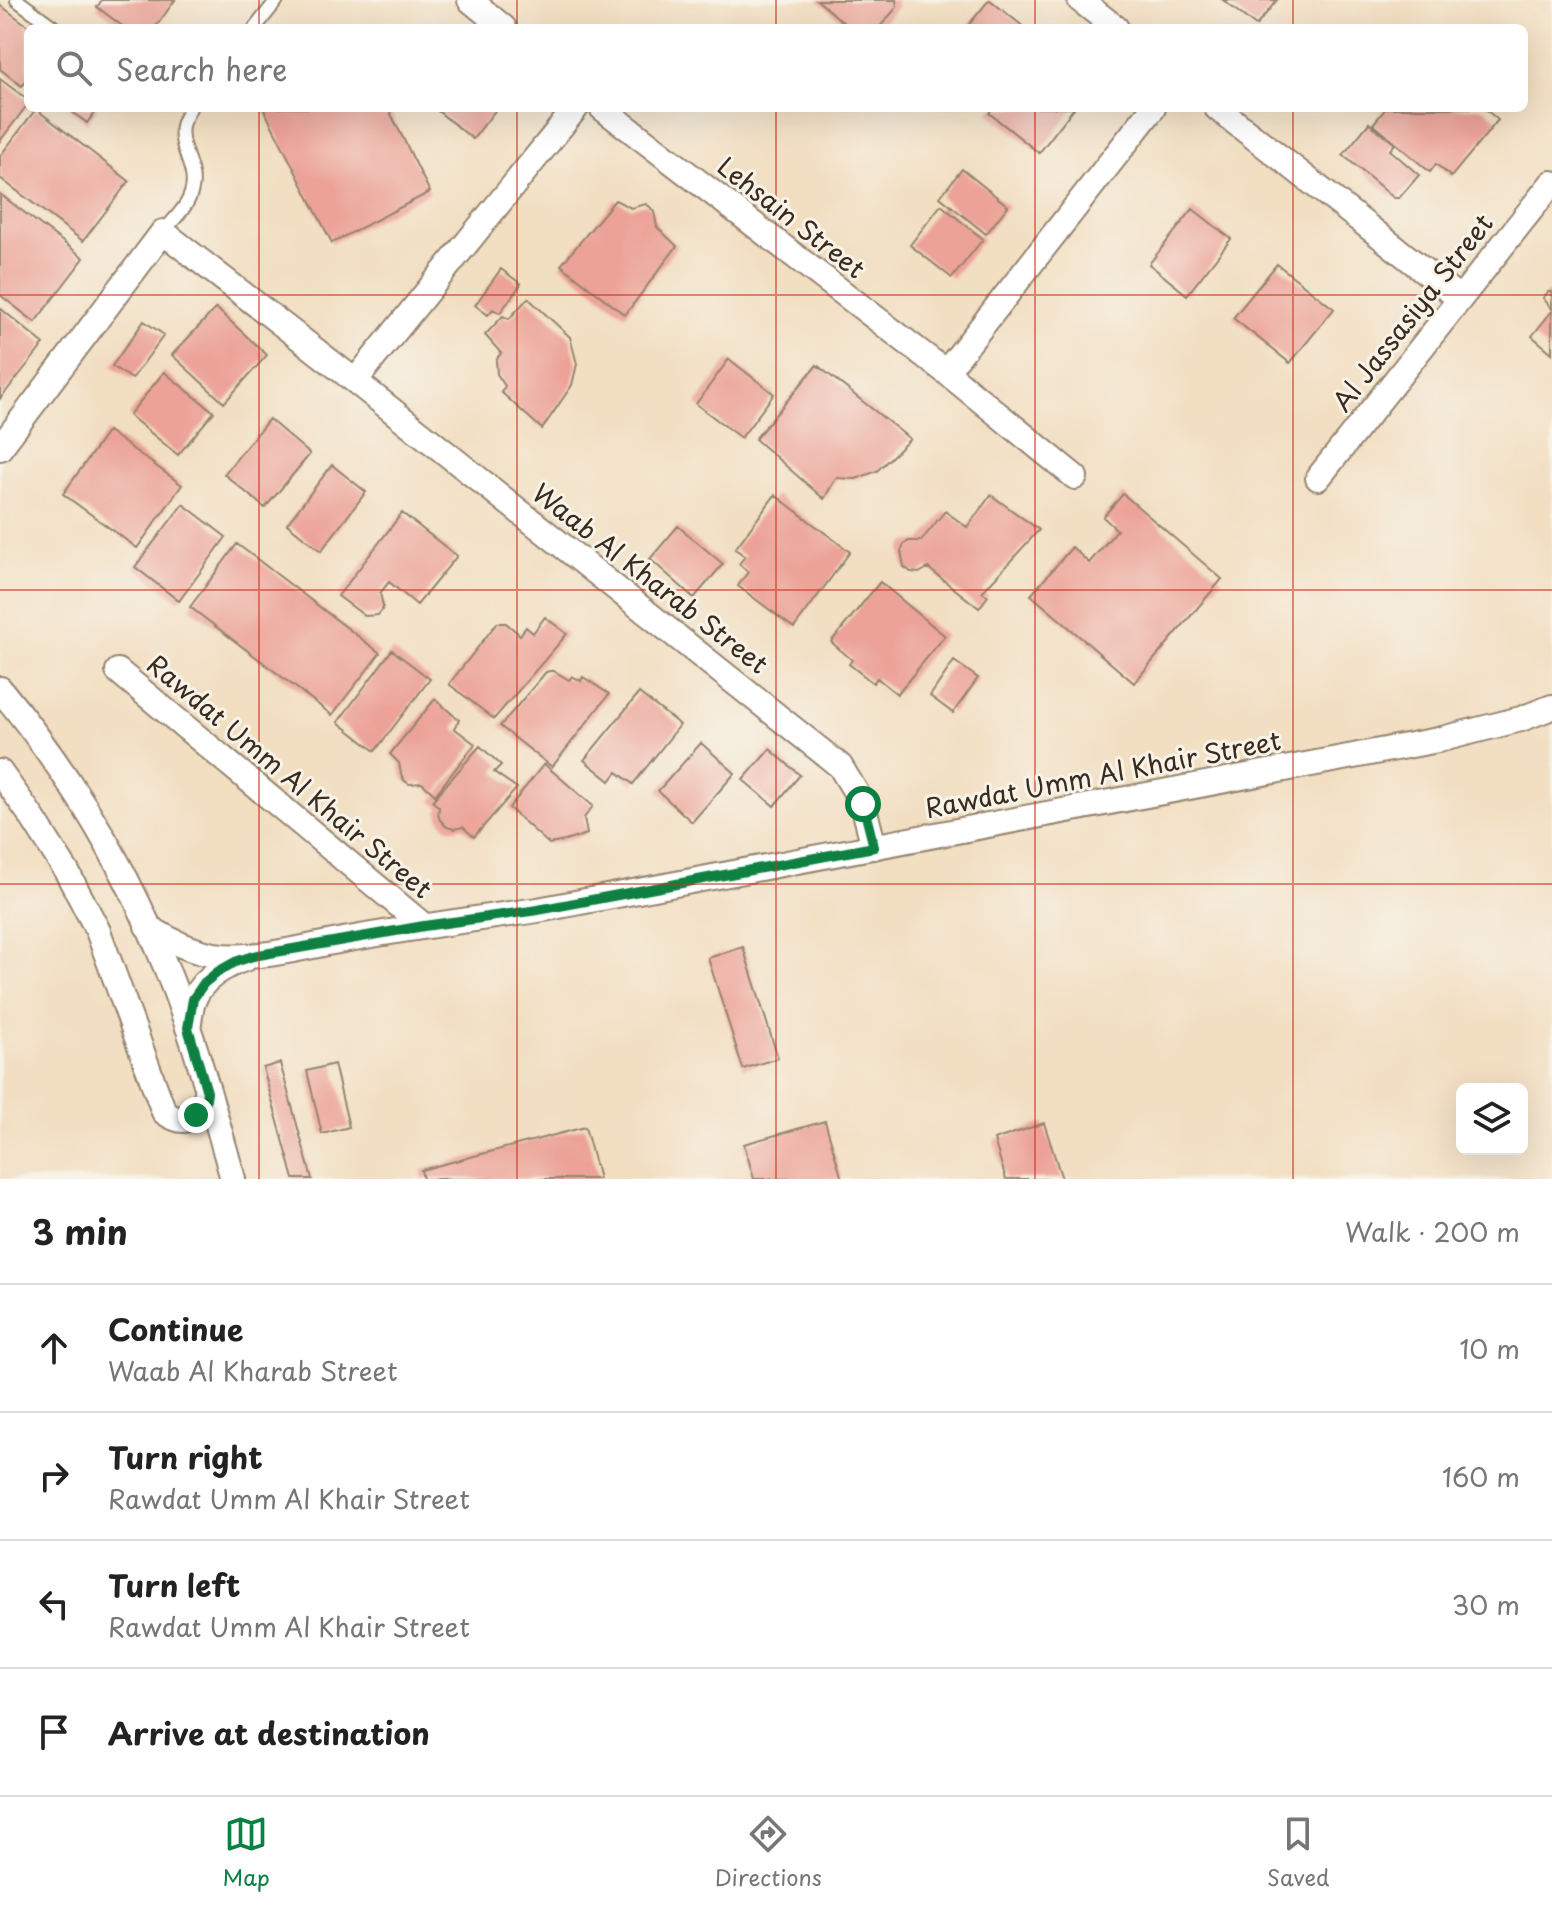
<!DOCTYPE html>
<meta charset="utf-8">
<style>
body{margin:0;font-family:"Playpen Sans",sans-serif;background:#f2f2f2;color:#222}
.controls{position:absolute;right:24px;bottom:24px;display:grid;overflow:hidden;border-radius:12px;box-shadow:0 8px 32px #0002}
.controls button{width:72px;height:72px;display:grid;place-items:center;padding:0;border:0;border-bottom:2px solid #e0e0e0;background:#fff;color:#222;font:40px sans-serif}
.stop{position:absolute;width:24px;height:24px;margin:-18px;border:6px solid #0b8043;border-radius:50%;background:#fff}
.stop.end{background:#0b8043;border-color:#fff;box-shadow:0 2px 8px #0008}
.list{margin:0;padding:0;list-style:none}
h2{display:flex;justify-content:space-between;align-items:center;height:104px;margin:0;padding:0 32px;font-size:34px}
h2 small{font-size:26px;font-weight:400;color:#767676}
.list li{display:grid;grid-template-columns:52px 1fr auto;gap:24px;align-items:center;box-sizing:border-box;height:128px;padding:0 32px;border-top:2px solid #e0e0e0}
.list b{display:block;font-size:30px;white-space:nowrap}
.list p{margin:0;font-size:26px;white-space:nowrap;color:#767676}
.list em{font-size:26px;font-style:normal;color:#767676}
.icon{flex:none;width:44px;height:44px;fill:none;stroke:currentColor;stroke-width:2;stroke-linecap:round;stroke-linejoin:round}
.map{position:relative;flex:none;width:1552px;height:1179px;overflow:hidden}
.search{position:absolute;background:#fff;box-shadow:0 8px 32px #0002;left:24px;right:24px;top:24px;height:88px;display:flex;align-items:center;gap:20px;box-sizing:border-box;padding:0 28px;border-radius:12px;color:#767676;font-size:30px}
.sheet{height:616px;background:#fff}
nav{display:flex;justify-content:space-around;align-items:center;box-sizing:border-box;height:112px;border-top:2px solid #e0e0e0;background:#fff;font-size:22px;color:#767676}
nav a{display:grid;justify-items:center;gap:4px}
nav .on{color:#0b8043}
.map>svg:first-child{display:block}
</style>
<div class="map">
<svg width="1552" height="1179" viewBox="0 0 1552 1179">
<rect width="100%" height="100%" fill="#f7f3e8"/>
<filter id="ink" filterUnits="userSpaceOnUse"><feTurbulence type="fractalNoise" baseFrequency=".0125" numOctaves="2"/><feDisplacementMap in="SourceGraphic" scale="16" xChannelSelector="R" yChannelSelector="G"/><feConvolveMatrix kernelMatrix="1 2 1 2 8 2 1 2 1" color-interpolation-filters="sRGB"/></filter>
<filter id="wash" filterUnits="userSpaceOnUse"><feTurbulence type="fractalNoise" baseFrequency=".006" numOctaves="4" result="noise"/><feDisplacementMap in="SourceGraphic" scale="32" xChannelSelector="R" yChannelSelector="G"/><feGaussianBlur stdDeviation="1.8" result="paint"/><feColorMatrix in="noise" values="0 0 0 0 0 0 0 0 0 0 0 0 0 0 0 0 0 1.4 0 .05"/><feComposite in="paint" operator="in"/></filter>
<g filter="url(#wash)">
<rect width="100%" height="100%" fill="#f2dec1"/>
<g id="blocks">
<path fill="#eca296" d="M 102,0 L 175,0 L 155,28 L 125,28 L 97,7 Z
M 817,0 L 896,0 L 897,7 L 879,28 L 850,28 Z
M 989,0 L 990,0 L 1025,28 L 966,28 Z
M 1223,0 L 1277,0 L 1256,26 Z
M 0,5 L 28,26 L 28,78 L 22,86 L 0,69 Z
M 0,79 L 28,100 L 28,104 L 0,141 Z
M 67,108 L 98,108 L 87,123 Z
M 263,108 L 388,108 L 430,192 L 332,243 Z
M 434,108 L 497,108 L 473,139 Z
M 993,108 L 1074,108 L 1039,153 L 989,113 Z
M 1386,108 L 1484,108 L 1498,120 L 1451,177 L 1436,164 L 1430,172 L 1373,124 Z
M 36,109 L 129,181 L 83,241 L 0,178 L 0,156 Z
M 1369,123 L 1395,144 L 1390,150 L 1419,175 L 1399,198 L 1394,198 L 1343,155 Z
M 962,169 L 1008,206 L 986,234 L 940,197 Z
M 0,194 L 84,258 L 35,322 L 0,295 Z
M 615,200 L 631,208 L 646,204 L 650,207 L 654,212 L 657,227 L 677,246 L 625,315 L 561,265 Z
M 941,205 L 983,239 L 952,278 L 910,245 Z
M 1193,209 L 1231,239 L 1187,295 L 1149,264 Z
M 1277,264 L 1334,309 L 1290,363 L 1233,318 Z
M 501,269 L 521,284 L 500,313 L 493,309 L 488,315 L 475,305 Z
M 1548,292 L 1552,292 L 1552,309 L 1543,298 Z
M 528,298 L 570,337 L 577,364 L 572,385 L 542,429 L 501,392 L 505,386 L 497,374 L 496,360 L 501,353 L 485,335 L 503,316 L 509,319 Z
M 0,308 L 44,344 L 0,399 Z
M 216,308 L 267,355 L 224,403 L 172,355 Z
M 1552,311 L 1552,353 L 1532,336 Z
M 144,321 L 164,335 L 132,379 L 112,366 Z
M 729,359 L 774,394 L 741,438 L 696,404 Z
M 817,365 L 910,439 L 877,471 L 856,479 L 836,478 L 824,499 L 755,439 Z
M 164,372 L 214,412 L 178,455 L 129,415 Z
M 269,419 L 310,454 L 265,508 L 224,474 Z
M 108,431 L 182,485 L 137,548 L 63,494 Z
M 332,465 L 366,492 L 321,551 L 287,524 Z
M 1123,494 L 1222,579 L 1134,683 L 1031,595 L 1072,547 L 1089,563 L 1117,530 L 1103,517 Z
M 775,495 L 850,552 L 794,628 L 738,586 L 748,572 L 739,564 L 745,556 L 735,549 Z
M 991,495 L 1039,530 L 982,592 L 988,596 L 979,608 L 928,568 L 919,573 L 911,572 L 904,567 L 901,551 L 904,544 L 909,541 L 921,541 L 945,511 L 967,527 Z
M 183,504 L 226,537 L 179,601 L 135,567 Z
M 402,513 L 457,556 L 417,605 L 389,582 L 380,593 L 383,606 L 382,610 L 378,615 L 365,616 L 338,596 Z
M 678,526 L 723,564 L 694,598 L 650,559 Z
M 237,544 L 380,653 L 332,715 L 190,607 Z
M 880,582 L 945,636 L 897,694 L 877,678 L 873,683 L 849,664 L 852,660 L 831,642 Z
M 545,617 L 567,634 L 494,719 L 449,684 L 497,623 L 506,623 L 520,635 L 526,627 L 533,633 Z
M 392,650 L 430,679 L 375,751 L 338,722 Z
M 954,661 L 978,678 L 953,713 L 930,696 Z
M 550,671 L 554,671 L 569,680 L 572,676 L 581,681 L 583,677 L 609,694 L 552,767 L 500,726 L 546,672 Z
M 639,693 L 680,725 L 633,784 L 617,772 L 610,781 L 584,760 Z
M 435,699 L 459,720 L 454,728 L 475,744 L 435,795 L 422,783 L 409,784 L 404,780 L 401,774 L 399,763 L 390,754 Z
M 701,743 L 735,773 L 692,822 L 658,791 Z
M 480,746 L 501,765 L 494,772 L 517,788 L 474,837 L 463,827 L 454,829 L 447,827 L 440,820 L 438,814 L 439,807 L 432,801 Z
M 770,749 L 800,775 L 774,806 L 743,780 Z
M 544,764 L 593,806 L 584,818 L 587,834 L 565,841 L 549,844 L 509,808 Z
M 743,947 L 778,1058 L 743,1069 L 708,958 Z
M 280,1063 L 312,1179 L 294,1179 L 263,1068 Z
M 334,1064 L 349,1127 L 322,1134 L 307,1071 Z
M 825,1121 L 842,1179 L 754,1179 L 744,1144 Z
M 1044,1123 L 1062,1179 L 1006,1179 L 994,1140 Z
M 585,1127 L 599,1179 L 423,1179 L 421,1170 Z"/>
</g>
</g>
<g filter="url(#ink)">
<use href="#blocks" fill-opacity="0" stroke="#968470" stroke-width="2"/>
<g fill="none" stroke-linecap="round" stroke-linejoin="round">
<defs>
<path id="lane" d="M 17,0 L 55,28
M 255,28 L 277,0
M 163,232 C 174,219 189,206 192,189 C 197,168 178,148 182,126 C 183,120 188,113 190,108"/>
<path id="street" d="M 470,0 L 504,28
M 1080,0 L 1116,28
M 602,108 L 946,372 L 1075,477
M 1217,108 L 1459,298
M 946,372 L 1153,108
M 355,381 L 576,108
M 0,448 L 163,232 L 355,381 L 840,766 L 863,804 L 874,847
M 1318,478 L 1552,183
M 118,671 L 424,926
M 0,689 C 65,768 121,858 160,953 C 191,1026 212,1103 233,1179
M 0,772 L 32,817 L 67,872 L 98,931 L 164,1112 C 181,1124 186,1122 204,1110 L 207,1092
M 147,926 C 168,940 190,951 215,955 C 257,961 307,946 349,939 C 411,928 474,919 538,910 L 1438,740 L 1521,719 L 1552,707
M 188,1028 C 190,1019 190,1010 193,1002 C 200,979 226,965 247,958"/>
</defs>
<use href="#lane" stroke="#968470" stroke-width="16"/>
<use href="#street" stroke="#968470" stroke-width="28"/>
<use href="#lane" stroke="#fff" stroke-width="12"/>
<use href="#street" stroke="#fff" stroke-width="24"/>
</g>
</g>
<g fill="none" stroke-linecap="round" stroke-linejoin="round" filter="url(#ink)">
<path stroke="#0b8043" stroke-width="10" d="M 196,1115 L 204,1110 L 207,1092 L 188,1028 L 193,999 L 204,983 L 219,971 L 235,962 L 253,956 L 424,926 L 538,910 L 874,847 L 863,804"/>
</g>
<path fill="none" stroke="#c8321e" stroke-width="2" stroke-opacity="0.55" d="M 259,0 L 259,28M 517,0 L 517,28M 776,0 L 776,28M 1035,0 L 1035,28M 1293,0 L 1293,28M 259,108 L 259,1179M 517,108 L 517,1179M 776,108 L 776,1179M 1035,108 L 1035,1179M 1293,108 L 1293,1179M 0,295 L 1552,295M 0,590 L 1552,590M 0,884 L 1552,884"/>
<g text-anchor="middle" stroke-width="6" stroke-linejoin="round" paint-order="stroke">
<g font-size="26" fill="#3b2a1e" stroke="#f7f3e8">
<text transform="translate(791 218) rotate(38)" y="9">Lehsain Street</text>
<text transform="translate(1413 313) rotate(-52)" y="9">Al Jassasiya Street</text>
<text transform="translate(650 579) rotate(38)" y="9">Waab Al Kharab Street</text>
<text transform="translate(1103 775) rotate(-11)" y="9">Rawdat Umm Al Khair Street</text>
<text transform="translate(289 777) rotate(40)" y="9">Rawdat Umm Al Khair Street</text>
</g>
</g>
</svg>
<div class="controls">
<button><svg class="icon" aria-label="layers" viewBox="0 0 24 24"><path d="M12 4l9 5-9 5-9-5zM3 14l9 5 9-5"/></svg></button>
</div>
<div class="stop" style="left:863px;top:804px"></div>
<div class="stop end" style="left:196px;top:1115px"></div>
<div class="search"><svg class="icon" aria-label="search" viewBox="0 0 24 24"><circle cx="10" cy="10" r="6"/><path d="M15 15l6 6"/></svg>Search here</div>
</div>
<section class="sheet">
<h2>3 min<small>Walk · 200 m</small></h2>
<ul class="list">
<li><svg class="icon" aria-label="ahead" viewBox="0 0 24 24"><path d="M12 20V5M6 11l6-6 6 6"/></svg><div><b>Continue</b><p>Waab Al Kharab Street</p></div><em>10 m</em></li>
<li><svg class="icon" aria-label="right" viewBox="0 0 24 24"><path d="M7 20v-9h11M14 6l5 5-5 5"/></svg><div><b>Turn right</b><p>Rawdat Umm Al Khair Street</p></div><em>160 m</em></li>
<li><svg class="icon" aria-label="left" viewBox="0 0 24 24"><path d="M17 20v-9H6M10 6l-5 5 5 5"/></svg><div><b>Turn left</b><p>Rawdat Umm Al Khair Street</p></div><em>30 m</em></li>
<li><svg class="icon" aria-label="arrive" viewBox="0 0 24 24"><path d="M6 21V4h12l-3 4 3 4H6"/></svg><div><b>Arrive at destination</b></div></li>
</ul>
</section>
<nav>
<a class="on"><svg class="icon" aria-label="map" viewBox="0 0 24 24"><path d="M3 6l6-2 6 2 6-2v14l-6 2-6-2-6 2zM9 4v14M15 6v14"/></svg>Map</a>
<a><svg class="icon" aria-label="directions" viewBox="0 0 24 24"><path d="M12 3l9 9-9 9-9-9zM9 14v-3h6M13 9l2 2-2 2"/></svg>Directions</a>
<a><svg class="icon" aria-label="saved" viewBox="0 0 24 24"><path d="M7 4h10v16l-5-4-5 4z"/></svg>Saved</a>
</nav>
